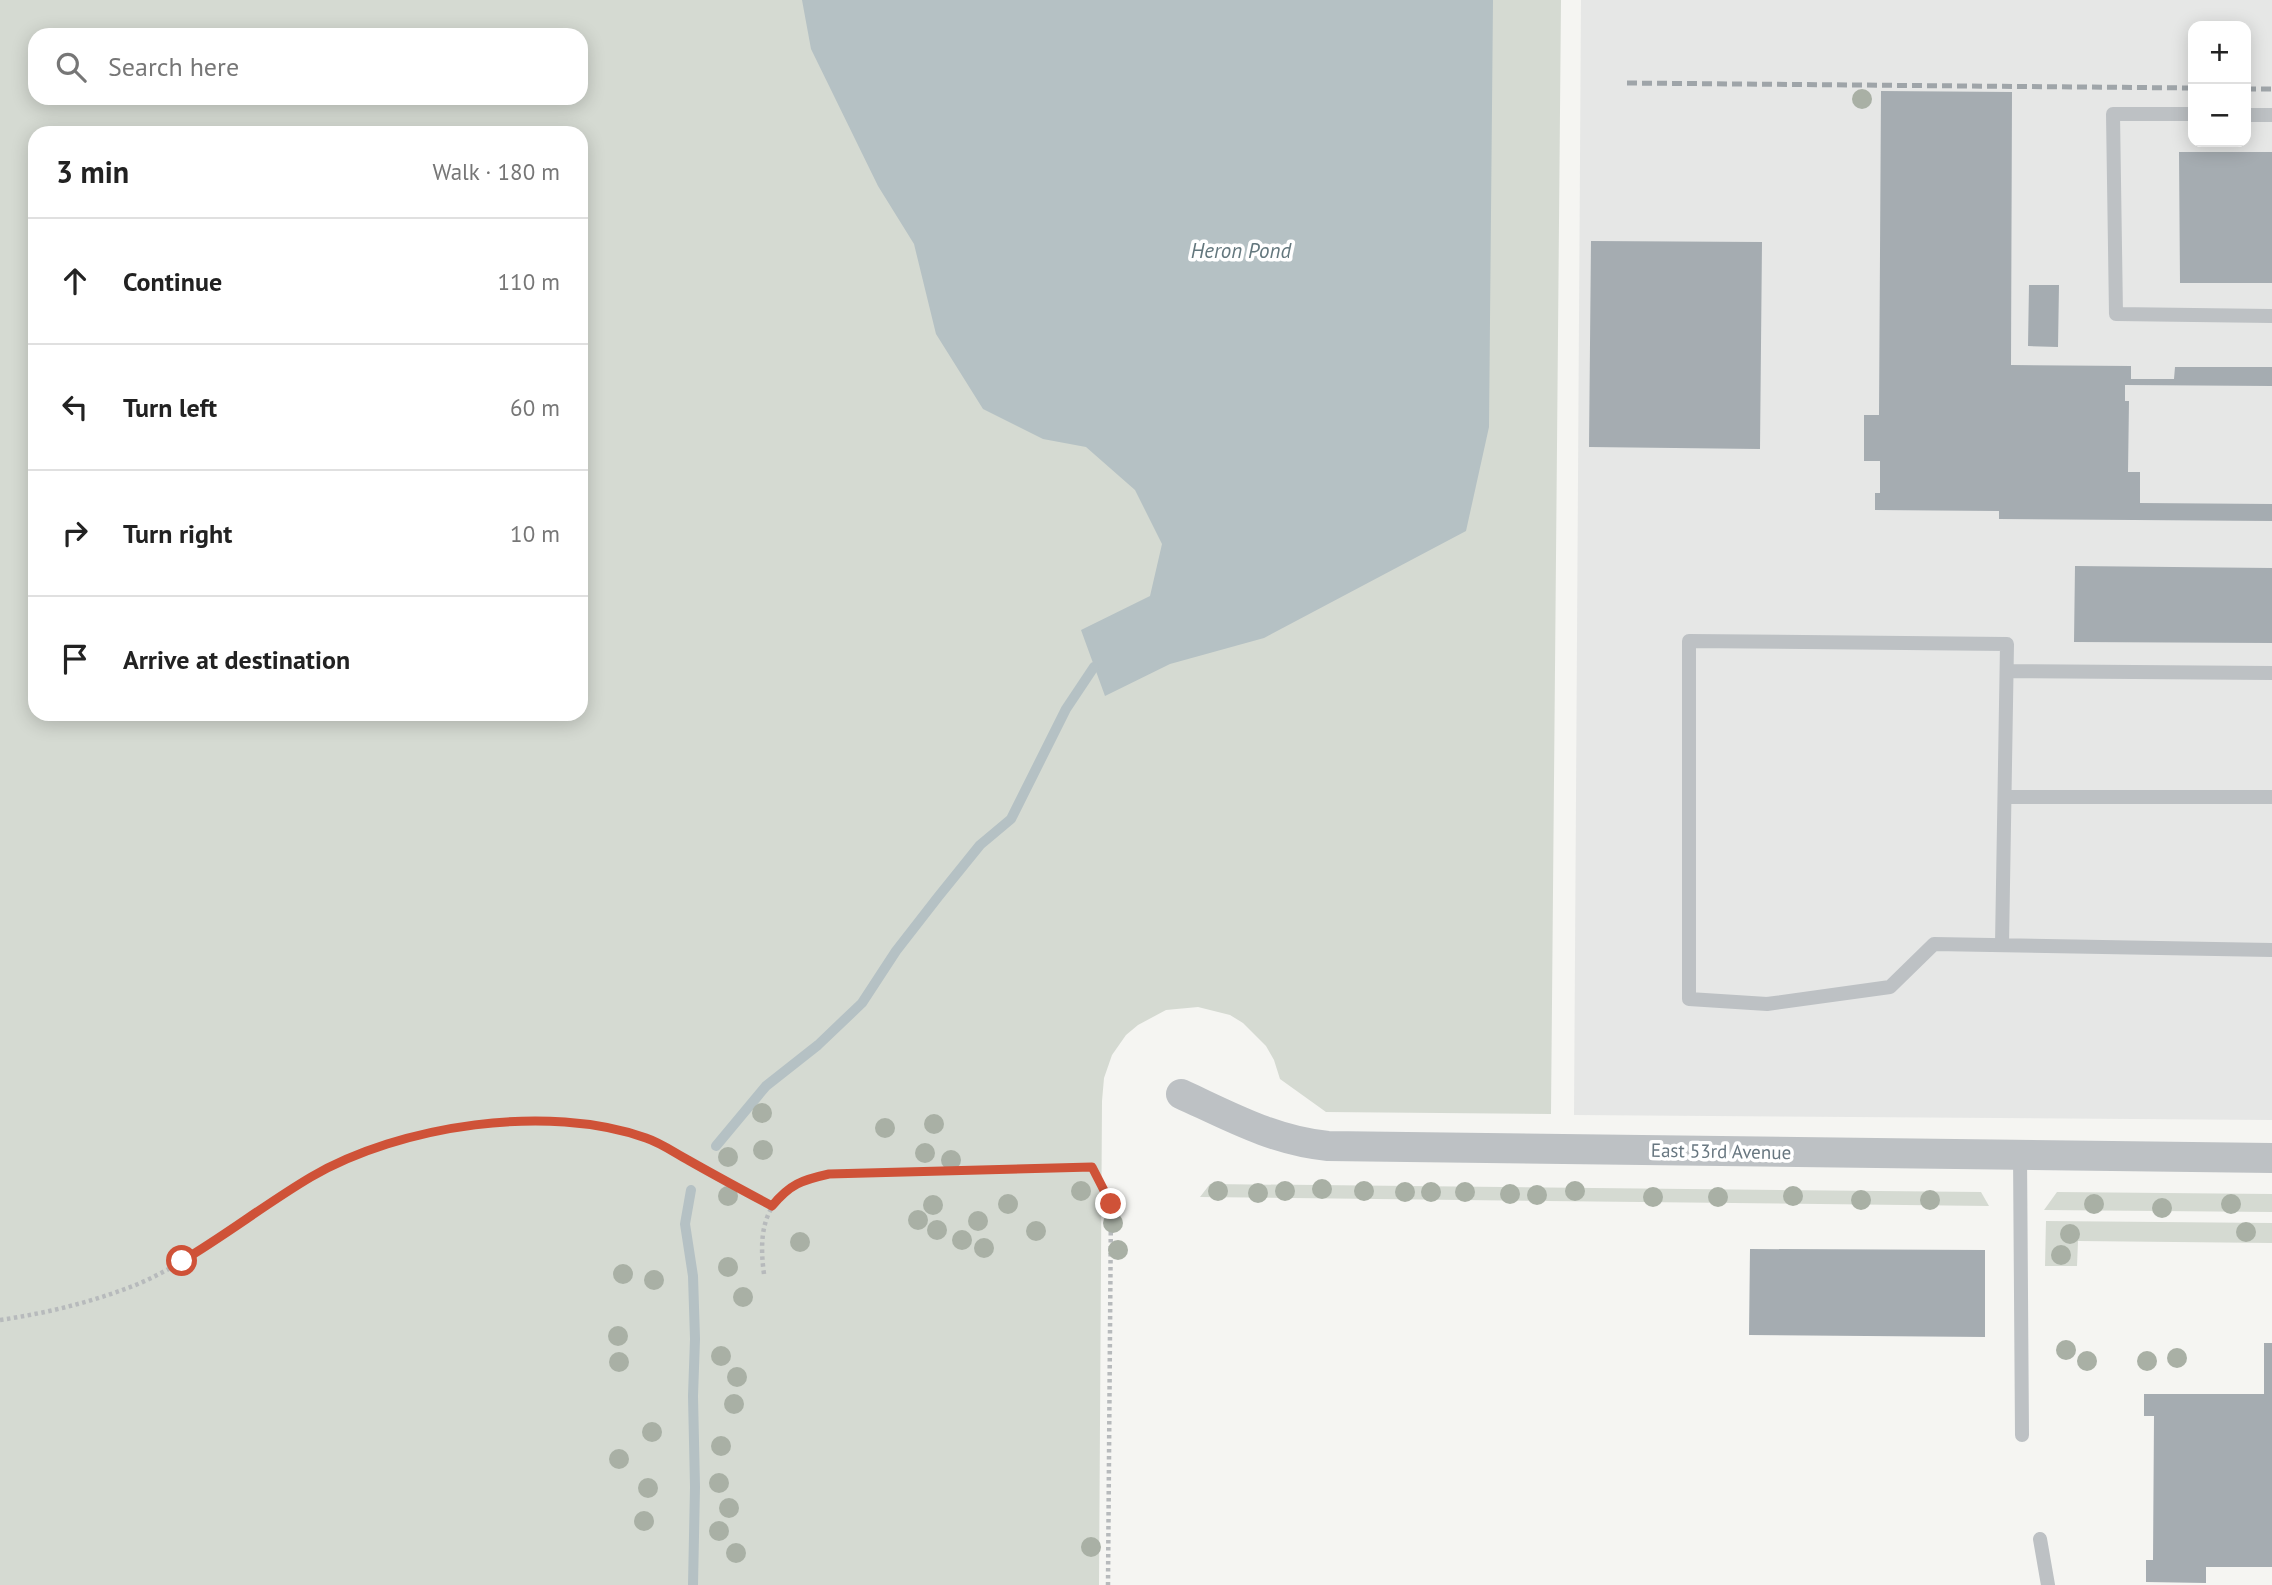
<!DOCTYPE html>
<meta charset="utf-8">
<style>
body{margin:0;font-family:"PT Sans",sans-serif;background:#f2f2f2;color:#222}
.controls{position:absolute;right:21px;top:21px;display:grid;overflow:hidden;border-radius:14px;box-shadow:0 4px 18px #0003}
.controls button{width:63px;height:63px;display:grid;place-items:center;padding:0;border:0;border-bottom:2px solid #e0e0e0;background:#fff;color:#222;font:35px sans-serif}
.stop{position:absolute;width:21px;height:21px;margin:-16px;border:5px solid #cf5238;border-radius:50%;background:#fff}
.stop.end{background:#cf5238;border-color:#fff;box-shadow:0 2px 7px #0008}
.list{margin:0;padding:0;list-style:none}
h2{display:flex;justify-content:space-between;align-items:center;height:91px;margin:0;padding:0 28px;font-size:30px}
h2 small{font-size:23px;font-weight:400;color:#767676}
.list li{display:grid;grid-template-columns:46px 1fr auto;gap:21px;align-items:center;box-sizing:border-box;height:126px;padding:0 28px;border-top:2px solid #e0e0e0}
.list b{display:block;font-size:26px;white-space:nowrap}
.list em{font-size:23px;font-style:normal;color:#767676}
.icon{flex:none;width:38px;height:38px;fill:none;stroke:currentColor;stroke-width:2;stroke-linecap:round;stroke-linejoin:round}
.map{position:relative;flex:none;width:2272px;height:1585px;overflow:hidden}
.search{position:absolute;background:#fff;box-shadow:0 4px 18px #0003;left:28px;top:28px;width:560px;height:77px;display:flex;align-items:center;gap:18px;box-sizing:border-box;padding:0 24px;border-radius:21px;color:#767676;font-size:26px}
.panel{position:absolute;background:#fff;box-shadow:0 4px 18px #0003;left:28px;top:126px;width:560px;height:595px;border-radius:21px}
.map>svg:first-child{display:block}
</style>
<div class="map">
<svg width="2272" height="1585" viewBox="0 0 2272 1585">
<rect width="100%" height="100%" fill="#f5f5f2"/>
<path fill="#e6e7e6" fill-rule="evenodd" d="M 1581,0 L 2272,0 L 2272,1120 L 1574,1115 ZM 2193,26 L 2246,26 L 2246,142 L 2193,142 Z"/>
<path fill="#d5dad2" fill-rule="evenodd" d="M 0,0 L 1561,0 L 1551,1114 L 1326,1112 L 1280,1079 L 1274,1060 L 1266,1046 L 1243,1023 L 1230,1015 L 1198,1007 L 1166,1010 L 1138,1025 L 1126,1035 L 1112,1055 L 1104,1078 L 1102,1101 L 1099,1585 L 0,1585 ZM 35,35 L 581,35 L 581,98 L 35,98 ZM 35,133 L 581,133 L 581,714 L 35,714 Z
M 1210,1184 L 1981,1192 L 1989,1206 L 1200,1197 Z
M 2057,1192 L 2272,1194 L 2272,1212 L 2044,1210 Z
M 2046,1221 L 2272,1223 L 2272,1243 L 2078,1241 L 2077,1266 L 2045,1266 Z"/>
<path fill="#b5c1c4" d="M 802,0 L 1493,0 L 1489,427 L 1466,531 L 1264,638 L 1170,664 L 1105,696 L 1081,630 L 1150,596 L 1162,544 L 1135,490 L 1086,447 L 1043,439 L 983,409 L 936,334 L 914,244 L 878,186 L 811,49 Z"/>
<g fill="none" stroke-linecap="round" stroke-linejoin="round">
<path stroke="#b5c1c4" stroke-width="10" d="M 716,1146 L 766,1086 L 818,1045 L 862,1003 L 896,951 L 938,897 L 980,845 L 1011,819 L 1066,709 L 1094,667
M 691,1190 L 685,1224 L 693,1276 L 695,1339 L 693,1396 L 695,1487 L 693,1585"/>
</g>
<path fill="#a5acb1" d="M 1881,91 L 2012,92 L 2011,365 L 2131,366 L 2131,379 L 2174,379 L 2175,367 L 2272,367 L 2272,386 L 2125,385 L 2125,401 L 2129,401 L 2128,472 L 2140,472 L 2140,503 L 2272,504 L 2272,521 L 1999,519 L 1999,511 L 1875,510 L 1875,493 L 1880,493 L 1880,461 L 1864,461 L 1864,415 L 1879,415 Z
M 2179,152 L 2272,152 L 2272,283 L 2180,283 Z
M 1591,241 L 1762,242 L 1760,449 L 1589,447 Z
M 2029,285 L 2059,285 L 2058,347 L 2028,346 Z
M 2075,566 L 2272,568 L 2272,643 L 2074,642 Z
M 1750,1249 L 1985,1250 L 1985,1337 L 1749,1335 Z
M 2264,1343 L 2272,1343 L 2272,1567 L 2206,1567 L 2206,1583 L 2146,1582 L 2146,1560 L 2153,1560 L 2154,1416 L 2144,1416 L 2144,1394 L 2264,1394 Z"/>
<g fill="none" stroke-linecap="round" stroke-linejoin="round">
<path stroke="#b7babc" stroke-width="4.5" stroke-dasharray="3.5 3.5" stroke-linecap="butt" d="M 764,1274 C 756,1217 772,1186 829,1174 L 1092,1167 L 1111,1204 L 1108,1585
M 0,1320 C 47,1313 93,1302 138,1284 C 203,1256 252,1209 313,1176 C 388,1135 474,1119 558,1123 C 581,1124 605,1125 627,1132 C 674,1146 728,1182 772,1206"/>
<path stroke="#bdc1c4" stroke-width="14" d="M 2193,114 L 2113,114 L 2116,314 L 2272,316
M 2246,115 L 2272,115
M 2007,671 L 2272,673
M 2005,797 L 2272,797
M 2002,945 L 2007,644 L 1689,641 L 1689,999 L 1767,1004 L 1890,987 L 1934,944 L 2272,950
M 2020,1154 L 2022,1435
M 2040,1539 L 2048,1585"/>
<path stroke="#bdc1c4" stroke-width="30" d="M 1181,1094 C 1229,1116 1274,1141 1328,1146 L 2272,1158"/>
<path stroke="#9fa5a9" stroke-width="5" stroke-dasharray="10 5" stroke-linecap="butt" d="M 1627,83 L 2193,88
M 2246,89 L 2272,89"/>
</g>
<g fill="#a9b0a5">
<circle cx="1862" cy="99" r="10"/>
<circle cx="762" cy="1113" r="10"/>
<circle cx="934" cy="1124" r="10"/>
<circle cx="885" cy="1128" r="10"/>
<circle cx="763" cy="1150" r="10"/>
<circle cx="925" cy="1153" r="10"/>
<circle cx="728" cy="1157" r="10"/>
<circle cx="951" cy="1160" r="10"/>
<circle cx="1322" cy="1189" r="10"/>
<circle cx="1081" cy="1191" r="10"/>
<circle cx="1218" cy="1191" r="10"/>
<circle cx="1285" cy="1191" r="10"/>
<circle cx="1364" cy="1191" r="10"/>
<circle cx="1575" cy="1191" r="10"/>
<circle cx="1405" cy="1192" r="10"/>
<circle cx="1431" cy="1192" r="10"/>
<circle cx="1465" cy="1192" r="10"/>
<circle cx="1258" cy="1193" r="10"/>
<circle cx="1510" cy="1194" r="10"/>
<circle cx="1537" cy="1195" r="10"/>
<circle cx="728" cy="1196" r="10"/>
<circle cx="1793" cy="1196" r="10"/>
<circle cx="1653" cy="1197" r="10"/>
<circle cx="1718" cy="1197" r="10"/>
<circle cx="1861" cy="1200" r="10"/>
<circle cx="1930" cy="1200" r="10"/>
<circle cx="1008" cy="1204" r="10"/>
<circle cx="2094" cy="1204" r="10"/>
<circle cx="2231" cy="1204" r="10"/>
<circle cx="933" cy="1205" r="10"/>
<circle cx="2162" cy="1208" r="10"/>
<circle cx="918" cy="1220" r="10"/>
<circle cx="978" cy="1221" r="10"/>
<circle cx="1113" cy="1223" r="10"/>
<circle cx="937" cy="1230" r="10"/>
<circle cx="1036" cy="1231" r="10"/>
<circle cx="2246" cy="1232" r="10"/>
<circle cx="2070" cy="1234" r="10"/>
<circle cx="962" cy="1240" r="10"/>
<circle cx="800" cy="1242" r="10"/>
<circle cx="984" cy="1248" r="10"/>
<circle cx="1118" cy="1250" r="10"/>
<circle cx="2061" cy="1255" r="10"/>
<circle cx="728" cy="1267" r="10"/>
<circle cx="623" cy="1274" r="10"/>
<circle cx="654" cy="1280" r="10"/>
<circle cx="743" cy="1297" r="10"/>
<circle cx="618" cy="1336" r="10"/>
<circle cx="2066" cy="1350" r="10"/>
<circle cx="721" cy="1356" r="10"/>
<circle cx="2177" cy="1358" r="10"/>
<circle cx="2087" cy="1361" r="10"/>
<circle cx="2147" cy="1361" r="10"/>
<circle cx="619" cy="1362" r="10"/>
<circle cx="737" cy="1377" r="10"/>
<circle cx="734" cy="1404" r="10"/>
<circle cx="652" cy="1432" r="10"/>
<circle cx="721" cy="1446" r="10"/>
<circle cx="619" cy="1459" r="10"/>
<circle cx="719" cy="1483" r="10"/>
<circle cx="648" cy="1488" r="10"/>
<circle cx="729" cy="1508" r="10"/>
<circle cx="644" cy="1521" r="10"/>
<circle cx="719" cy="1531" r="10"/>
<circle cx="1091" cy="1547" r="10"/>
<circle cx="736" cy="1553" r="10"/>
</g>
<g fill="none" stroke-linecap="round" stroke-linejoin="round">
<path stroke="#cf5238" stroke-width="9" d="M 182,1261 C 226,1235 267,1203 311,1177 C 400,1125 548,1103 646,1138 C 661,1143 675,1153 688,1160 C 716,1176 744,1191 772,1206 C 790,1184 802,1180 829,1174 L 1092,1167 L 1111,1204"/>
</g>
<g text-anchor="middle" stroke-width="7" stroke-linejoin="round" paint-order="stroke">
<g font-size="19" fill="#687780" stroke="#fff">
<text transform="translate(1721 1151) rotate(1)" y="7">East 53rd Avenue</text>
</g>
<g font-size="21" font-style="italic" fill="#63777d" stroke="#fff">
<text x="1241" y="258">Heron Pond</text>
</g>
</g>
</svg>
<div class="controls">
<button>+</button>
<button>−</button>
</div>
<div class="stop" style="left:182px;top:1261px"></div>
<div class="stop end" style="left:1111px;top:1204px"></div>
<div class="search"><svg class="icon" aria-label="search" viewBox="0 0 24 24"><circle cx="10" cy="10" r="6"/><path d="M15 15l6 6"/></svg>Search here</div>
<section class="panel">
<h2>3 min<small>Walk · 180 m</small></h2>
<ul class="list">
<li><svg class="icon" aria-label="ahead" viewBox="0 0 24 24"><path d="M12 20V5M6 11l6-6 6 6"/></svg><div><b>Continue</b></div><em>110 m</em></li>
<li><svg class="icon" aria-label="left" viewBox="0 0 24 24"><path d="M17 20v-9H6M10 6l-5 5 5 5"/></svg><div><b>Turn left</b></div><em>60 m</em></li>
<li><svg class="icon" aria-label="right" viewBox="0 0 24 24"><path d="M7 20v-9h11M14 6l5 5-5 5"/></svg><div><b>Turn right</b></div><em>10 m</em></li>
<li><svg class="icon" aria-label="arrive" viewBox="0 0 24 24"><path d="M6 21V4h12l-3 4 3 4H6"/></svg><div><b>Arrive at destination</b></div></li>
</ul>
</section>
</div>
